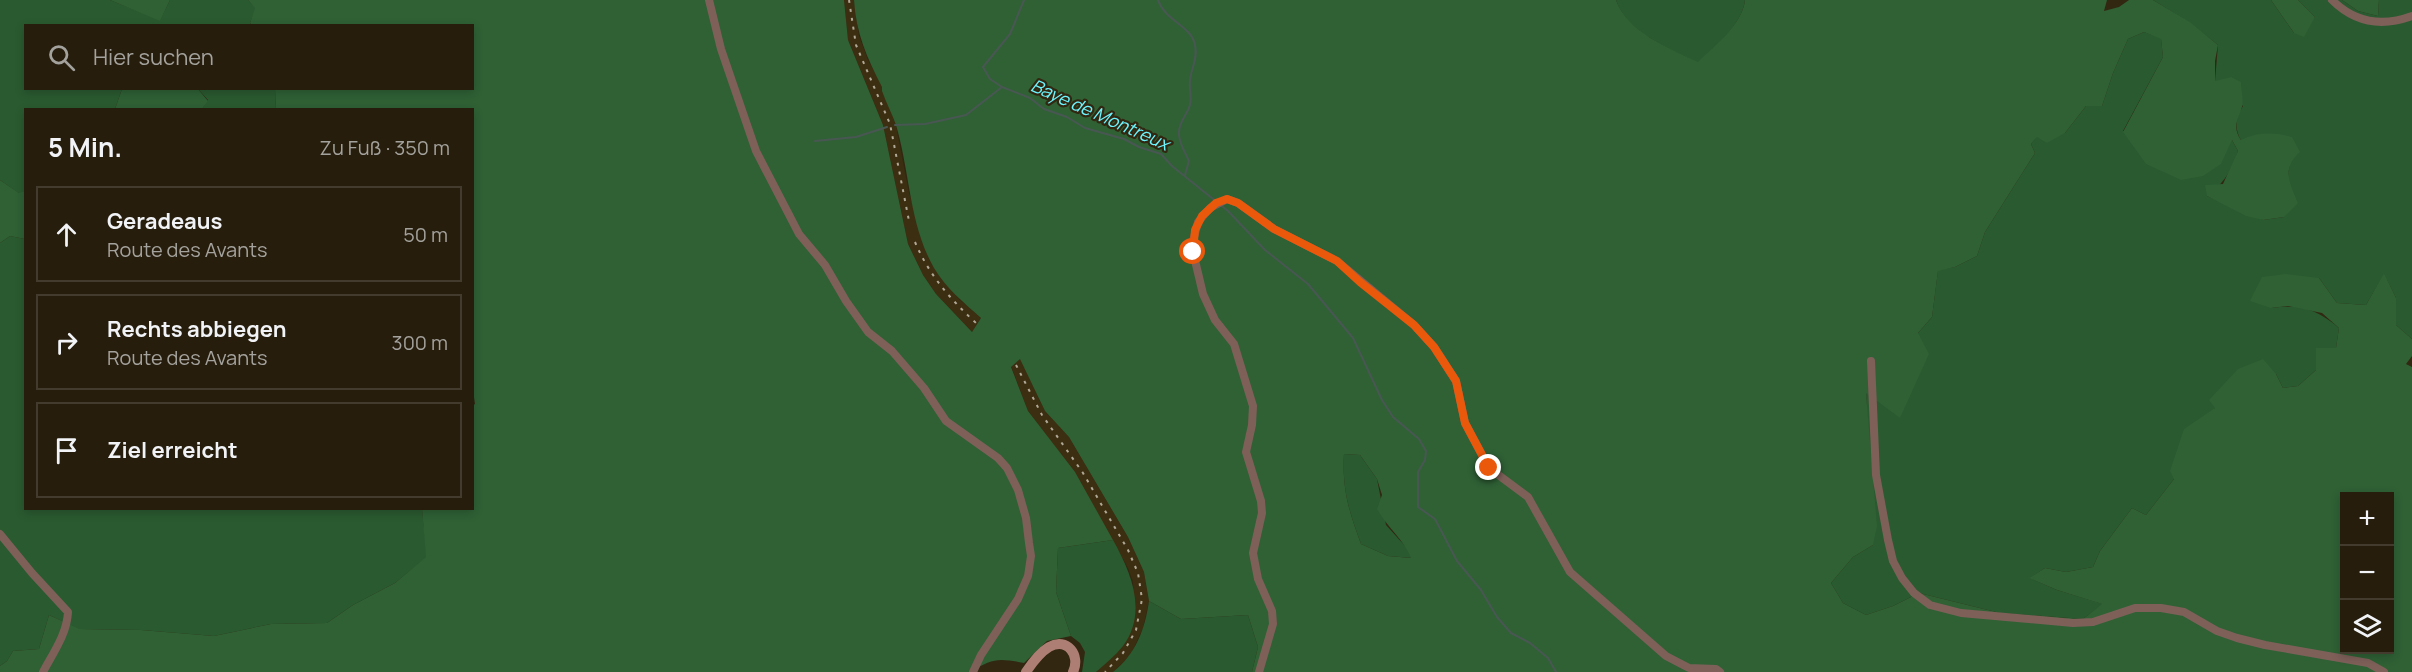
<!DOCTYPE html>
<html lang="de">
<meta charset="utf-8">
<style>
body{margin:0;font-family:Manrope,sans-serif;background:#2e2616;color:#f1f3f6}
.controls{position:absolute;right:18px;bottom:18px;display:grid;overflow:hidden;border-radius:0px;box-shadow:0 3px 9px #0003}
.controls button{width:54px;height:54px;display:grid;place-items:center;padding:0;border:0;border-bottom:2px solid #423b2e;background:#261d0d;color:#f1f3f6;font:30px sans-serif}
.stop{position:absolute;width:18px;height:18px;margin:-14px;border:4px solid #ea580c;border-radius:50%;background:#fff}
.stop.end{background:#ea580c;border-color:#fff;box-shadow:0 2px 6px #0008}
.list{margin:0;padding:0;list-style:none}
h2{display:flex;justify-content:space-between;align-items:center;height:78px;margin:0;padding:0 24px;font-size:26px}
h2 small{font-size:20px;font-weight:400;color:#a4a29d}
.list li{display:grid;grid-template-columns:39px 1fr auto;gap:18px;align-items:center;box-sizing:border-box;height:96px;margin:0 12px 12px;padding:0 12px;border:2px solid #423b2e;border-radius:0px}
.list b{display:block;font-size:22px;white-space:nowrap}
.list p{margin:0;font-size:20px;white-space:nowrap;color:#a4a29d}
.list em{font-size:20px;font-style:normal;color:#a4a29d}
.icon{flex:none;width:33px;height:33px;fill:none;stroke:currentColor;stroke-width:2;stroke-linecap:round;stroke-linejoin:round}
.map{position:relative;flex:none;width:2412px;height:672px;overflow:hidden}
.search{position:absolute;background:#261d0d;box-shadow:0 3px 9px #0003;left:24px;top:24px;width:450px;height:66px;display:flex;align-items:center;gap:15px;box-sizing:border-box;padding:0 21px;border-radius:0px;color:#a4a29d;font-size:22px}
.panel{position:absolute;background:#261d0d;box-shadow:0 3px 9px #0003;left:24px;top:108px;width:450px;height:402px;border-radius:0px}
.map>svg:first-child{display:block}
</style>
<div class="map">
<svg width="2412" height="672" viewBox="0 0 2412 672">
<rect width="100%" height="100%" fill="#322711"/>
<path fill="#3c2e10" d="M 844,0 L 854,0 L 859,36 L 868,60 L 883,87 L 896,126 L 909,193 L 934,267 L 960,300 L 981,318 L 972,332 L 936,294 L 923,275 L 908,244 L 883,125 L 848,40 Z
M 1020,358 L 1045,411 L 1069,437 L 1128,537 L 1144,572 L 1149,601 L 1143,628 L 1130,656 L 1113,672 L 1096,672 L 1125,643 L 1134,619 L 1133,582 L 1128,568 L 1074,472 L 1028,411 L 1011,366 Z"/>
<path fill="#2a5a30" d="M 0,0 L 110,0 L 160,20 L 170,0 L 248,0 L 256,8 L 250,23 L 252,25 L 26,26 L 26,88 L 122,89 L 115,109 L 26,110 L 25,191 L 20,194 L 0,180 Z
M 1616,0 L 1745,0 C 1742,25 1715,46 1698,63 C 1671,49 1626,32 1616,0 Z
M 2153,0 L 2271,0 L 2294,33 L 2315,17 L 2298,0 L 2342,0 L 2358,11 L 2378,16 L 2379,0 L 2412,0 L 2412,339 L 2396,325 L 2396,298 L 2384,274 L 2366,305 L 2337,303 L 2319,278 L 2271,308 C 2300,304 2317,309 2339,328 L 2336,348 L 2316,370 L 2298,386 L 2283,388 L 2276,374 L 2215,408 L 2174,479 L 2146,515 L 2132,508 L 2100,551 L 2093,567 L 2066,572 L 2045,568 L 2030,578 L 2057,590 L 2103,604 L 2083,619 L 2000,613 L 1919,593 L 1893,606 L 1866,615 L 1843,603 L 1831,583 L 1853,557 L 1873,545 L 1866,392 L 1900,417 L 1918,333 L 1932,317 L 1938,270 L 1955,267 L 1977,256 L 1985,232 L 2035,153 L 2031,144 L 2037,136 L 2065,133 L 2086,106 L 2102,106 L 2113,73 L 2128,39 L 2144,32 L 2161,38 L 2163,57 L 2123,131 L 2232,140 L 2238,151 C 2231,172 2224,183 2207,196 L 2263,220 L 2284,217 L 2290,160 L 2241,140 C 2234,129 2236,117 2243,106 L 2215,81 L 2218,45 L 2189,22 Z
M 198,89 L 275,89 L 276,109 L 202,109 L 208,100 Z
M 10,236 L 25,239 L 26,508 L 422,509 L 427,557 L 395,583 L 353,605 L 327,623 L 271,624 L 214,636 L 141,630 L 79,629 L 49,615 L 39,649 L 13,651 L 7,661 L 0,666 L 0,243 Z
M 1344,454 L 1360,455 L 1377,479 L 1386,525 L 1406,547 L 1412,558 L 1388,556 L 1361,544 C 1349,511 1342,490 1344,454 Z
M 1113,540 C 1131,572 1148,612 1123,646 C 1115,656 1105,664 1096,672 L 1082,672 L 1085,652 L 1080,643 L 1071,636 L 1056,592 L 1058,548 Z
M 1149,601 L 1181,619 L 1248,615 L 1258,647 L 1252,672 L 1113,672 C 1136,654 1145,629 1149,601 Z"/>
<path fill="#2f6135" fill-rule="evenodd" d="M 110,0 L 170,0 L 160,21 Z
M 248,0 L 844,0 L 848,40 L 883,125 L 908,244 L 923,275 L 936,294 L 972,332 L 981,318 C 964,303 946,288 934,268 C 909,224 910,172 896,125 C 892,114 886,102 882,91 L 882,87 C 867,58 856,33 854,0 L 1616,0 C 1627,32 1671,49 1698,62 C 1715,45 1742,25 1745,0 L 2107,0 L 2104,11 L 2119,7 L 2129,0 L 2153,0 L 2190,22 L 2218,45 L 2215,61 L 2215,81 L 2231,77 L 2241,82 C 2241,90 2244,100 2242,107 C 2238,120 2232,127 2241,140 C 2256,132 2275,132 2292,137 L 2300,152 C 2281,169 2290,183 2298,203 L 2284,217 L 2263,220 L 2246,216 L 2207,196 L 2205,185 L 2223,184 L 2238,151 L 2232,140 L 2221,164 L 2203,176 L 2181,180 L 2146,164 L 2123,132 L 2163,57 L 2161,39 L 2144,32 L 2128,39 L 2113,73 L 2102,106 L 2086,106 L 2065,133 L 2047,143 L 2037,137 L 2031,144 L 2035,153 L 1985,232 L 1977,256 L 1955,267 L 1938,271 L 1932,317 L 1918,333 L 1929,354 L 1900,418 L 1866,393 L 1877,526 L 1873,545 L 1853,557 L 1831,583 L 1843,603 L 1866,615 L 1893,606 L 1919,593 L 2000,613 L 2083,619 L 2102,604 L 2057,590 L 2029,578 L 2045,568 L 2066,572 L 2093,567 L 2100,551 L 2132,508 L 2146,515 L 2174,479 L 2170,471 L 2184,429 L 2215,408 L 2209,400 L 2238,369 L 2263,359 L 2276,374 L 2283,388 L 2298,386 L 2316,370 L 2316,348 L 2336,348 L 2339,328 L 2322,313 L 2288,306 L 2271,308 L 2250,301 L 2262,277 L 2285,274 L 2319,278 L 2337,303 L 2366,305 L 2384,273 L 2396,298 L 2396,325 L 2412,339 L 2412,356 L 2406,364 L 2412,367 L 2412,672 L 1252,672 L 1258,647 L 1248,615 L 1181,619 L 1149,601 L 1144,572 L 1128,537 L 1069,437 L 1045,411 L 1020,359 L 1011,367 L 1028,411 L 1075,472 L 1113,540 L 1058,548 L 1056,592 L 1071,636 L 1047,641 L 1024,663 C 998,658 993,658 970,672 L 0,672 L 0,666 L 7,661 L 13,651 L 39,649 L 49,615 L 80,629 L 141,630 L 214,636 L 271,624 L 327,623 L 353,605 L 395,583 L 426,557 L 422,509 L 472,508 L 472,406 L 475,404 L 472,384 L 472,110 L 276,109 L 275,89 L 472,88 L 472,26 L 252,25 L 250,23 L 255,8 ZM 1344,454 L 1360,455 L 1377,479 L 1382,495 L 1377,509 C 1387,527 1404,540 1411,558 L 1388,556 L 1361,544 C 1349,511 1342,490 1344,454 ZM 2344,496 L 2390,496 L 2390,650 L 2344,650 Z
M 2271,0 L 2298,0 L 2315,17 L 2304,37 L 2294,33 Z
M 2342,0 L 2379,0 L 2378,16 L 2358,11 Z
M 122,89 L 198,89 L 208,101 L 202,109 L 115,109 Z
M 0,180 L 19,193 L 25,191 L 25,239 L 10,236 L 0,243 Z"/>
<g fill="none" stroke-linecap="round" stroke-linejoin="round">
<path stroke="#495753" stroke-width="2" d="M 1024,0 L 1010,34 L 983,67 L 990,79 L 1002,87 L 1030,98 L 1044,109 L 1067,117 L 1085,128 L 1124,139 L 1139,147 L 1161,154 L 1172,166 L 1228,211 L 1265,250 L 1308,284 L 1353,338 L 1382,400 L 1393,417 L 1419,439 L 1426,451 L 1425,460 L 1418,472 L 1418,507 L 1435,519 L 1457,561 L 1481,590 L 1497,617 L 1511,633 L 1530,643 L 1548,658 L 1556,672
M 1158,0 C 1165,21 1192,26 1195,45 C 1198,59 1191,68 1190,81 C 1189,89 1192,97 1190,105 C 1187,115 1178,123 1179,135 C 1180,145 1185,152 1189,161 L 1185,175
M 895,125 L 925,124 L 966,115 L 1002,87
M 815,141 L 856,137 L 887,127"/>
<path stroke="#7e6059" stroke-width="8" d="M 709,0 L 721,49 L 756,151 L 799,234 L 825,265 L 846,301 L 868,332 L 892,351 L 924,388 L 946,421 L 998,458 L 1007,468 L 1018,490 L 1026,518 L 1029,543 L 1031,556 L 1028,576 L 1018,599 L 981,655 L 973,672
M 2332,0 C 2355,23 2382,27 2412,16
M 1871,361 L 1876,475 L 1888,540 L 1893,561 L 1902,578 L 1914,593 L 1930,605 L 1961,613 L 2073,623 L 2093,622 L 2135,608 L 2161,608 L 2184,612 L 2217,631 L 2237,638 L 2265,645 L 2368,663 L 2384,672
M 0,534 L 32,573 L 68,612 C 67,634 53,653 43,672
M 1259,672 L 1273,624 L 1272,611 L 1258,579 L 1253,553 L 1262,513 L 1261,501 L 1246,452 L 1252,425 L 1253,406 L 1234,344 L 1215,320 L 1203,294 L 1193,252 L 1193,241 L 1198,222 L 1210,208 L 1227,199 L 1238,203 L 1274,229 L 1337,261 L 1414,325 L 1434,347 L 1456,381 L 1465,423 L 1489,468 L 1528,497 L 1570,572 L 1666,656 L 1689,668 L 1716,669 L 1720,672"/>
<path stroke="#ad7f74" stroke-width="10" d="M 1026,672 C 1032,663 1039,653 1049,647 C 1067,637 1081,655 1073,672"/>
<path stroke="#b1a998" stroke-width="2" stroke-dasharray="3 6" stroke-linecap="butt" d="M 849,0 L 856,45 L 890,124 L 909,221
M 915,242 C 929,275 950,299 976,323
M 1016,365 L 1042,415 L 1083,473 L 1128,550 L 1138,573 L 1142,599 L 1136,630 L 1123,653 L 1105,672"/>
</g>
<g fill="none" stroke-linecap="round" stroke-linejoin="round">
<path stroke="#ea580c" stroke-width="8" d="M 1193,252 L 1195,230 L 1202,216 L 1216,203 L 1227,199 L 1238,203 L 1274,229 L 1337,261 L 1360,282 L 1414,325 L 1434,347 L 1456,381 L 1465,423 L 1489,468"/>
</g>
<g text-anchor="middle" stroke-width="4.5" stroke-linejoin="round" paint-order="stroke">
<g font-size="18" font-style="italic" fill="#6df5fe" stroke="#322711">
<text transform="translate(1100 115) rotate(24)" y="6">Baye de Montreux</text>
</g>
</g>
</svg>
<div class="controls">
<button>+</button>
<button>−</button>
<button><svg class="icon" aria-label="layers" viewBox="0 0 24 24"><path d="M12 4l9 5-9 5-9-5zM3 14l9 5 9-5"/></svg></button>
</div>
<div class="stop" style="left:1193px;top:252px"></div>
<div class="stop end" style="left:1489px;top:468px"></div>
<div class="search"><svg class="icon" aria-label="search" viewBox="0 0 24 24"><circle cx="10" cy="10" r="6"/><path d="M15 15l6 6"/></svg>Hier suchen</div>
<section class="panel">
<h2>5 Min.<small>Zu Fuß · 350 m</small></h2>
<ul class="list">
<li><svg class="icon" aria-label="ahead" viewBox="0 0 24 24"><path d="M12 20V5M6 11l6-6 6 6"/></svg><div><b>Geradeaus</b><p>Route des Avants</p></div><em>50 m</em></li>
<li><svg class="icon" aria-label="right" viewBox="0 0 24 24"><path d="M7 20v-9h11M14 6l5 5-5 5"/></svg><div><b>Rechts abbiegen</b><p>Route des Avants</p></div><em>300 m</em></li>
<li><svg class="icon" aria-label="arrive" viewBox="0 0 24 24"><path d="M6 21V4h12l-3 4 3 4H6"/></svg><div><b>Ziel erreicht</b></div></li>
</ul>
</section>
</div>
